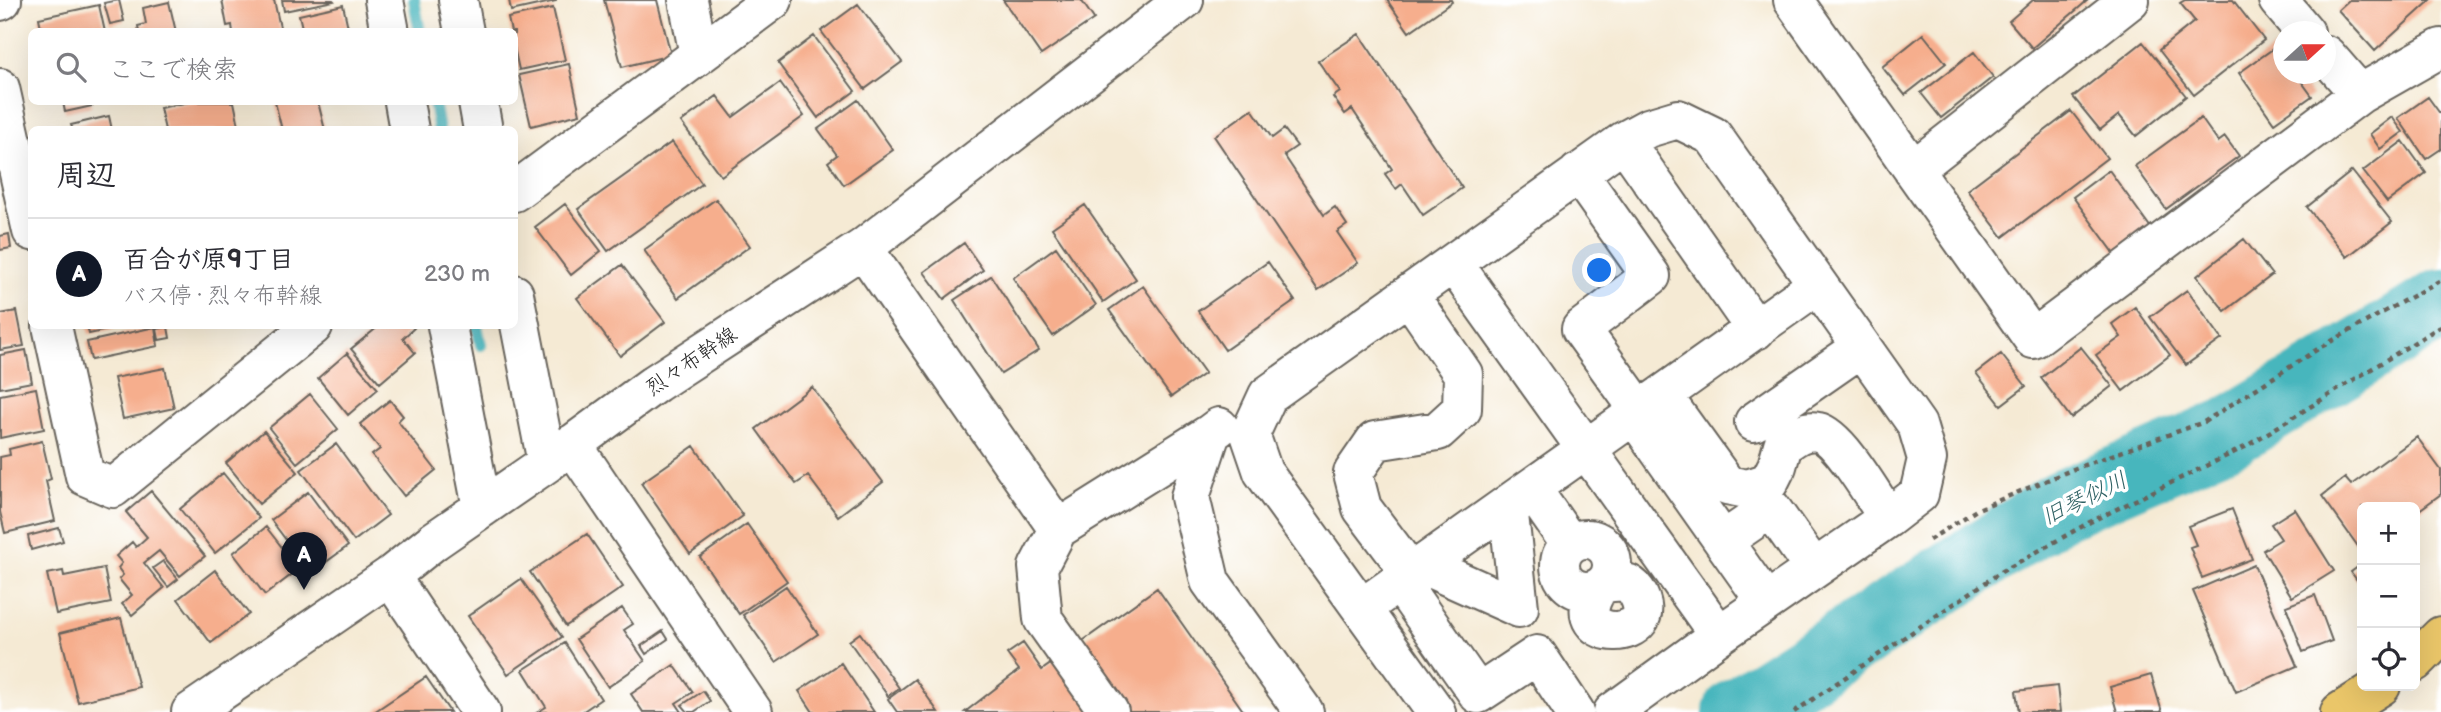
<!DOCTYPE html>
<html lang="ja">
<meta charset="utf-8">
<style>
body{margin:0;font-family:"Balsamiq Sans","Klee One",sans-serif;background:#f2f2f3;color:#2b2b33}
.controls{position:absolute;right:21px;bottom:21px;display:grid;overflow:hidden;border-radius:10px;box-shadow:0 7px 28px #0002}
.controls button{width:63px;height:63px;display:grid;place-items:center;padding:0;border:0;border-bottom:2px solid #e1e1e2;background:#fff;color:#2b2b33;font:35px sans-serif}
.compass{position:absolute;left:2273px;top:21px;width:63px;height:63px;border-radius:50%;background:#fff;box-shadow:0 7px 28px #0002;rotate:69deg}
.you{position:absolute;left:1600px;top:271px;width:24px;height:24px;margin:-18px;border:5px solid #fff;border-radius:50%;background:#1a73e8;box-shadow:0 0 0 10px #1a73e833}
.badge{display:grid;place-items:center;width:46px;height:46px;border-radius:50%;background:#111827;color:#fff;font-size:23px;font-weight:700}
.pin{position:absolute;translate:-50% -58px;filter:drop-shadow(0 2px 4px #0008)}
.pin::after{content:'';position:absolute;top:37px;width:24px;height:21px;background:inherit;clip-path:polygon(0 0,100% 0,50% 100%)}
.list{margin:0;padding:0;list-style:none}
h2{display:flex;justify-content:space-between;align-items:center;height:91px;margin:0;padding:0 28px;font-size:30px}
h2 small{font-size:23px;font-weight:400;color:#7c7c81}
.list li{display:grid;grid-template-columns:46px 1fr auto;gap:21px;align-items:center;box-sizing:border-box;height:112px;padding:0 28px;border-top:2px solid #e1e1e2}
.list b{display:block;font-size:26px;white-space:nowrap}
.list p{margin:0;font-size:23px;white-space:nowrap;color:#7c7c81}
.list em{font-size:23px;font-style:normal;color:#7c7c81}
.icon{flex:none;width:38px;height:38px;fill:none;stroke:currentColor;stroke-width:2;stroke-linecap:round;stroke-linejoin:round}
.map{position:relative;flex:none;width:2441px;height:712px;overflow:hidden}
.search{position:absolute;background:#fff;box-shadow:0 7px 28px #0002;left:28px;top:28px;width:490px;height:77px;display:flex;align-items:center;gap:18px;box-sizing:border-box;padding:0 24px;border-radius:10px;color:#7c7c81;font-size:26px}
.panel{position:absolute;background:#fff;box-shadow:0 7px 28px #0002;left:28px;top:126px;width:490px;height:203px;border-radius:10px}
.map>svg:first-child{display:block}
</style>
<div class="map">
<svg width="2441" height="712" viewBox="0 0 2441 712">
<rect width="100%" height="100%" fill="#fff"/>
<filter id="ink" filterUnits="userSpaceOnUse"><feTurbulence type="fractalNoise" baseFrequency=".0143" numOctaves="2"/><feDisplacementMap in="SourceGraphic" scale="14" xChannelSelector="R" yChannelSelector="G"/><feConvolveMatrix kernelMatrix="1 2 1 2 8 2 1 2 1" color-interpolation-filters="sRGB"/></filter>
<filter id="wash" filterUnits="userSpaceOnUse"><feTurbulence type="fractalNoise" baseFrequency=".00686" numOctaves="4" result="noise"/><feDisplacementMap in="SourceGraphic" scale="28" xChannelSelector="R" yChannelSelector="G"/><feGaussianBlur stdDeviation="1.57" result="paint"/><feColorMatrix in="noise" values="0 0 0 0 0 0 0 0 0 0 0 0 0 0 0 0 0 1.4 0 .05"/><feComposite in="paint" operator="in"/></filter>
<g filter="url(#wash)">
<rect width="100%" height="100%" fill="#f5ead4"/>
<g fill="none" stroke-linecap="round" stroke-linejoin="round">
<path stroke="#46b6bd" stroke-width="12" d="M 414,0 L 420,32
M 434,102 L 439,130
M 477,326 L 481,345"/>
<path stroke="#46b6bd" stroke-width="70" d="M 1738,712 L 2061,505 L 2230,432 L 2441,304"/>
</g>
<g id="blocks">
<path fill="#f6ae8d" d="M 119,0 L 124,21 L 110,24 L 104,3 Z
M 222,0 L 274,0 L 281,32 L 233,32 L 232,25 L 227,26 Z
M 282,0 L 333,0 L 334,1 L 284,11 Z
M 509,0 L 556,0 L 556,1 L 511,11 Z
M 604,0 L 657,0 L 671,55 L 622,67 Z
M 1003,0 L 1081,0 L 1094,19 L 1041,55 Z
M 1387,0 L 1451,0 L 1452,2 L 1409,32 Z
M 2033,0 L 2088,0 L 2032,48 L 2009,21 Z
M 2185,0 L 2233,0 L 2264,40 L 2194,95 L 2159,50 L 2195,21 L 2180,3 Z
M 2349,0 L 2431,0 L 2375,51 L 2338,10 Z
M 169,2 L 176,32 L 139,32 L 138,26 L 146,24 L 143,8 Z
M 858,4 L 902,62 L 865,89 L 821,31 Z
M 99,5 L 105,32 L 42,32 L 39,18 Z
M 343,5 L 349,32 L 303,32 L 299,15 Z
M 553,8 L 565,60 L 519,70 L 514,47 L 514,32 L 511,32 L 508,18 Z
M 1359,34 L 1462,188 L 1423,215 L 1402,184 L 1396,189 L 1385,174 L 1392,169 L 1352,109 L 1345,114 L 1333,97 L 1340,92 L 1318,61 Z
M 1923,34 L 1946,63 L 1905,95 L 1882,67 Z
M 814,36 L 855,91 L 818,118 L 778,63 Z
M 2143,42 L 2186,96 L 2136,136 L 2119,115 L 2100,130 L 2073,97 Z
M 2277,46 L 2284,56 L 2284,74 L 2296,74 L 2312,96 L 2274,123 L 2239,73 Z
M 1974,52 L 1993,77 L 1941,118 L 1921,93 Z
M 569,64 L 580,114 L 531,126 L 519,75 Z
M 780,83 L 804,116 L 721,176 L 681,122 L 717,96 L 733,117 Z
M 2428,97 L 2441,115 L 2441,149 L 2426,159 L 2398,118 Z
M 858,100 L 893,150 L 844,185 L 828,162 L 837,155 L 818,129 Z
M 63,102 L 90,102 L 92,106 L 65,112 Z
M 189,102 L 234,102 L 240,130 L 165,130 L 160,108 Z
M 275,102 L 318,102 L 325,130 L 282,130 Z
M 1252,109 L 1272,138 L 1284,129 L 1297,146 L 1284,155 L 1324,215 L 1335,207 L 1347,225 L 1337,232 L 1358,263 L 1318,290 L 1214,136 Z
M 2071,111 L 2107,158 L 2003,237 L 1967,190 Z
M 109,116 L 112,130 L 73,130 L 71,125 Z
M 2392,117 L 2403,132 L 2380,149 L 2370,134 Z
M 2201,118 L 2218,142 L 2225,137 L 2239,156 L 2166,209 L 2135,166 Z
M 2403,141 L 2426,173 L 2387,202 L 2363,171 Z
M 672,142 L 702,184 L 608,251 L 578,209 Z
M 2109,170 L 2151,228 L 2115,254 L 2073,197 Z
M 2352,171 L 2392,222 L 2347,257 L 2307,207 Z
M 716,199 L 750,246 L 678,298 L 644,250 Z
M 565,204 L 601,251 L 571,275 L 535,227 Z
M 1085,205 L 1136,279 L 1103,302 L 1052,228 Z
M 9,234 L 11,248 L 0,250 L 0,236 Z
M 2244,239 L 2272,275 L 2225,311 L 2197,276 Z
M 964,243 L 983,270 L 944,299 L 924,272 Z
M 1056,247 L 1096,305 L 1053,336 L 1013,278 Z
M 1268,262 L 1295,301 L 1225,350 L 1198,311 Z
M 622,265 L 665,322 L 620,356 L 577,298 Z
M 991,276 L 1039,350 L 1001,374 L 954,300 Z
M 1143,286 L 1205,373 L 1171,397 L 1109,310 Z
M 2187,290 L 2222,339 L 2186,365 L 2150,317 Z
M 2135,307 L 2170,355 L 2123,391 L 2096,355 L 2121,337 L 2112,324 Z
M 17,311 L 24,346 L 0,350 L 0,314 Z
M 87,326 L 121,326 L 121,327 L 89,334 Z
M 379,326 L 412,326 L 414,328 L 403,338 L 415,353 L 380,383 L 351,349 Z
M 155,327 L 158,346 L 91,360 L 87,342 Z
M 168,327 L 170,338 L 159,340 L 157,329 Z
M 2081,347 L 2112,386 L 2071,418 L 2041,378 Z
M 26,350 L 32,382 L 0,388 L 0,355 Z
M 347,353 L 378,389 L 348,415 L 318,378 Z
M 2001,354 L 2026,386 L 2001,405 L 1976,373 Z
M 165,368 L 174,408 L 123,419 L 114,378 Z
M 812,387 L 883,482 L 838,516 L 808,476 L 796,484 L 756,429 Z
M 36,388 L 44,429 L 0,438 L 0,395 Z
M 310,394 L 338,429 L 297,463 L 269,428 Z
M 390,400 L 403,416 L 398,421 L 436,470 L 404,496 L 372,455 L 380,449 L 360,424 Z
M 264,431 L 298,472 L 259,504 L 226,463 Z
M 2417,437 L 2441,470 L 2441,494 L 2415,513 L 2415,507 L 2362,507 L 2362,552 L 2322,496 L 2345,478 L 2351,485 Z
M 42,441 L 51,479 L 46,481 L 55,521 L 5,533 L 0,512 L 0,457 L 10,455 L 9,449 Z
M 336,444 L 388,515 L 354,541 L 301,470 Z
M 694,446 L 743,516 L 690,554 L 641,483 Z
M 223,473 L 259,518 L 215,553 L 180,509 Z
M 151,491 L 205,556 L 180,576 L 159,551 L 144,563 L 164,588 L 132,615 L 122,604 L 132,595 L 119,579 L 123,575 L 118,568 L 122,563 L 116,556 L 132,542 L 136,547 L 147,537 L 126,512 Z
M 308,492 L 348,546 L 311,573 L 271,520 Z
M 2232,509 L 2252,559 L 2202,578 L 2190,547 L 2196,545 L 2188,526 Z
M 2295,509 L 2334,571 L 2292,597 L 2263,550 L 2281,539 L 2271,524 Z
M 747,524 L 787,581 L 739,614 L 700,557 Z
M 266,527 L 299,569 L 265,595 L 233,553 Z
M 59,528 L 63,541 L 31,550 L 28,536 Z
M 587,534 L 623,587 L 566,626 L 530,572 Z
M 163,561 L 178,579 L 168,587 L 153,568 Z
M 2362,564 L 2362,587 L 2351,572 Z
M 2254,565 L 2297,666 L 2236,692 L 2193,591 Z
M 104,568 L 111,603 L 56,614 L 47,574 L 63,571 L 64,576 Z
M 215,570 L 249,614 L 211,643 L 178,599 Z
M 521,579 L 562,637 L 508,674 L 468,616 Z
M 786,586 L 818,634 L 776,662 L 743,615 Z
M 1157,588 L 1244,712 L 965,712 L 1019,670 L 1007,654 L 1023,643 L 1042,670 Z
M 2315,595 L 2332,641 L 2303,652 L 2286,606 Z
M 622,608 L 633,624 L 624,630 L 645,661 L 608,687 L 576,639 Z
M 121,618 L 139,687 L 78,702 L 60,633 Z
M 663,631 L 668,639 L 646,654 L 641,646 Z
M 860,633 L 899,688 L 888,696 L 849,641 Z
M 565,643 L 601,699 L 582,712 L 538,712 L 546,707 L 523,670 Z
M 841,663 L 874,712 L 813,712 L 799,691 Z
M 674,665 L 693,692 L 676,703 L 682,712 L 643,712 L 631,694 Z
M 2151,675 L 2162,712 L 2117,712 L 2110,687 Z
M 426,677 L 450,712 L 374,712 Z
M 915,679 L 938,712 L 897,712 L 888,699 Z
M 2057,686 L 2060,712 L 2019,712 L 2016,691 Z
M 703,691 L 710,701 L 694,712 L 688,712 L 682,705 Z"/>
</g>
</g>
<g filter="url(#ink)">
<use href="#blocks" fill-opacity="0" stroke="#68645c" stroke-width="2"/>
<g fill="none" stroke-linecap="round" stroke-linejoin="round">
<defs>
<path id="minor" d="M 384,0 L 390,32
M 458,0 L 464,32
M 688,0 L 699,55
M 1793,0 L 2033,339 L 2360,94 L 2441,48
M 2278,0 L 2305,32
M 0,1 L 2,0
M 2326,55 L 2360,94
M 0,88 L 32,231
M 404,102 L 409,130
M 478,102 L 483,130
M 1624,141 L 1756,330
M 1913,170 L 2130,0
M 1578,173 L 1651,276 L 1581,329 L 1640,411
M 514,192 L 773,0
M 863,248 L 1058,529
M 1454,264 L 1719,635
M 514,294 L 547,463
M 1409,295 L 1463,374 L 1462,409 L 1438,431 L 1375,441 L 1353,473 L 1362,508 L 1411,573
M 52,326 L 85,476 L 113,488 L 313,326
M 447,326 L 482,508
M 1662,395 L 1727,485 L 1747,489 L 1769,482 L 1777,466 L 1783,445 C 1794,437 1804,429 1818,432 C 1839,436 1875,499 1888,518
M 1634,415 L 1766,602
M 1754,422 L 1862,347
M 1219,427 L 1211,433 L 1190,497 L 1210,581 L 1304,712
M 572,444 L 753,712
M 1531,488 L 1570,544
M1560 565a26 26 0 1 1 52 0a26 26 0 1 1-52 0Z
M 1723,541 L 1771,508 L 1814,569
M 1423,565 L 1519,608 L 1508,505
M 390,576 L 481,712
M 1399,581 L 1478,694 L 1537,655 L 1575,712
M 1597,590 C 1561,646 1669,643 1636,591 C 1629,580 1618,581 1606,583
M 1362,608 L 1817,285
M 191,712 L 390,576 L 434,541 L 547,463 L 656,383 L 863,248 L 1184,0
M 1109,712 L 1043,619 L 1038,567 L 1058,529 L 1211,433
M 1436,712 L 1263,472 L 1250,434 L 1268,395 L 1624,141 L 1648,128 L 1678,119 L 1713,136 L 1917,425 L 1927,459 L 1919,494 L 1888,518 L 1719,635 L 1613,712"/>
<path id="major" d="M 2415,662 L 2441,636
M 2340,712 L 2381,686"/>
</defs>
<use href="#minor" stroke="#68645c" stroke-width="42"/>
<use href="#major" stroke="#68645c" stroke-width="42"/>
<path stroke="#68645c" stroke-width="4.5" stroke-dasharray="5 5" stroke-linecap="butt" d="M 1929,540 L 1978,509 L 2076,468 L 2204,422 L 2321,347 L 2441,280
M 1794,712 L 2001,572 L 2090,522 L 2245,447 L 2441,326"/>
<use href="#minor" stroke="#fff" stroke-width="38"/>
<use href="#major" stroke="#eac669" stroke-width="38"/>
</g>
</g>
<g text-anchor="middle" stroke-width="7" stroke-linejoin="round" paint-order="stroke">
<g font-size="21" fill="#1c1c1c" stroke="#fff">
<text transform="translate(691 361) rotate(-34)" y="7">烈々布幹線</text>
</g>
<g font-size="23" font-style="italic" fill="#2f6164" stroke="#fff">
<text transform="translate(2084 498) rotate(-26)" y="8">旧琴似川</text>
</g>
</g>
</svg>
<div class="controls">
<button>+</button>
<button>−</button>
<button><svg class="icon" aria-label="locate" viewBox="0 0 24 24"><circle cx="12" cy="12" r="6"/><path d="M12 2v4M12 18v4M2 12h4M18 12h4"/></svg></button>
</div>
<svg class="compass" viewBox="-18 -18 36 36"><path d="M0-13l5 13h-10z" fill="#e53935"/><path d="M0 13l5-13h-10z" fill="#7c7c81"/></svg>
<div class="you"></div>
<div class="pin badge" style="left:304px;top:590px">A</div>
<div class="search"><svg class="icon" aria-label="search" viewBox="0 0 24 24"><circle cx="10" cy="10" r="6"/><path d="M15 15l6 6"/></svg>ここで検索</div>
<section class="panel">
<h2>周辺<small></small></h2>
<ul class="list">
<li><span class="badge">A</span><div><b>百合が原9丁目</b><p>バス停 · 烈々布幹線</p></div><em>230 m</em></li>
</ul>
</section>
</div>
